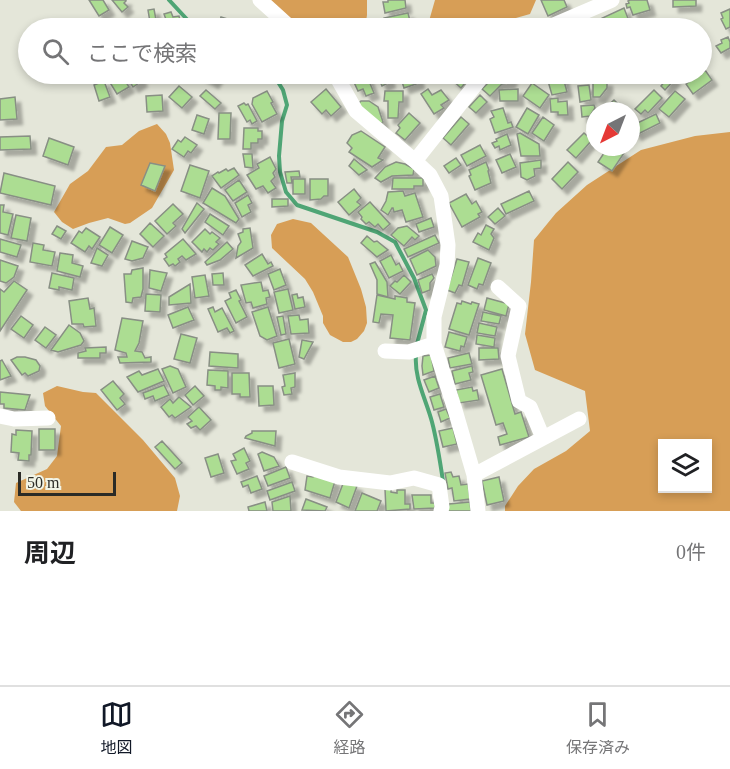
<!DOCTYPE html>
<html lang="ja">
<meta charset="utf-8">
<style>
body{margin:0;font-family:"Times New Roman","Noto Sans JP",serif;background:#f2f2f2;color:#202124}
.controls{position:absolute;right:18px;bottom:18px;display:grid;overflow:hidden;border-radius:0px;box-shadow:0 3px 9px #0003}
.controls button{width:54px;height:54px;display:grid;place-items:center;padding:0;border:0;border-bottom:2px solid #e0e0e0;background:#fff;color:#202124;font:30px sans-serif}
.compass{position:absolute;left:586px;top:102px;width:54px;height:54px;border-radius:50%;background:#fff;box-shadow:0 3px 9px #0003;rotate:222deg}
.scale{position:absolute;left:18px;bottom:15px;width:98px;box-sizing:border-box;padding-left:6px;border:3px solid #2b2b26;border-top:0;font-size:16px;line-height:21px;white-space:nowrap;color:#2b2b26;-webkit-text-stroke:4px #f1f4e6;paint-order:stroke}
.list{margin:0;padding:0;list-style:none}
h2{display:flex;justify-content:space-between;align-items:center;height:78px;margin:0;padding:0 24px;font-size:26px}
h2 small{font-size:20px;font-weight:400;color:#757577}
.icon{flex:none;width:33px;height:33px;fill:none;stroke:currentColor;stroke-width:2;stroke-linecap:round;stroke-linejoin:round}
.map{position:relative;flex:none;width:730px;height:511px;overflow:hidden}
.search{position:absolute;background:#fff;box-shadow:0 3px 9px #0003;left:18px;right:18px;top:18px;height:66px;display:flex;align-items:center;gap:15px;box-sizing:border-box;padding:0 21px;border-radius:33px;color:#757577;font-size:22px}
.sheet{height:174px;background:#fff}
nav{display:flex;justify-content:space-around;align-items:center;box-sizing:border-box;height:84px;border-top:2px solid #e0e0e0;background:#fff;font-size:16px;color:#757577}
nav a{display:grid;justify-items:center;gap:3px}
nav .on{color:#111827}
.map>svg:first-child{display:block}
</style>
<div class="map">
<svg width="730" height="511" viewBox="0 0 730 511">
<defs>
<filter id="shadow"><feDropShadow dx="5.5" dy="5.5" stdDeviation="1.5" flood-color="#0004"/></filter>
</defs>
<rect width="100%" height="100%" fill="#e4e6d9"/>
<path fill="#d79e56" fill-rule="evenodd" d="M 269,0 L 367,0 L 367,15 L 365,28 L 298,28 L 280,13 Z
M 435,0 L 536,0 L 530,14 L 505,21 L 492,28 L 427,28 Z
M 157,124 L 166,134 L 170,143 L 174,170 L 152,208 L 130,223 L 125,224 L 108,218 L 89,223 L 73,229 L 62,222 L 54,212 L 70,184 L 88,171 L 106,147 L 122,145 L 139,131 Z
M 730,132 L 730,511 L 505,511 L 505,506 L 518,486 L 534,469 L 566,451 L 590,431 L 585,391 L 535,370 L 525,334 L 531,282 L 534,240 L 556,213 L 587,185 L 641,150 L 695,136 ZM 662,443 L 708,443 L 708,488 L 662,488 Z
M 293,219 L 311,223 L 348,257 L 361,289 L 366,307 L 367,323 L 364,331 L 357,339 L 351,342 L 343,342 L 330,335 L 323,323 L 323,316 L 313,292 L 305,279 L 272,248 L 271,235 L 277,224 Z
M 57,386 L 83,392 L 96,393 L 143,440 L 175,478 L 180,496 L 177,511 L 21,511 L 14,502 L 16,483 L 47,469 L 57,456 L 61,426 L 45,406 L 43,393 Z"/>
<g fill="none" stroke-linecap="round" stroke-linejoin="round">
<path stroke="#4fa575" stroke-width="4" d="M 169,0 L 195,28
M 273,74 L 283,90 L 287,105 L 282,121 L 279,156 L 280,172 L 286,192 L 297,205 L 377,232 L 395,242 L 414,278 L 426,310 L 417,344
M 416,355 C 414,379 426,399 432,422 C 437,441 440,461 443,481"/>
</g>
<path fill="#acdd92" stroke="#888f84" stroke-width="1.5" filter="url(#shadow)" d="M 89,0 L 103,0 L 109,10 L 99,16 Z
M 112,0 L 126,0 L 126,1 L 124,3 L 128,7 L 122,12 Z
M 388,0 L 405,0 L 406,8 L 385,13 L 383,2 L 388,2 Z
M 541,0 L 564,0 L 567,7 L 548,16 Z
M 630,0 L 647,0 L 650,10 L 633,15 L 630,7 L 627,8 L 626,4 L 629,3 L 628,1 Z
M 673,0 L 696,0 L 696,6 L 673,7 Z
M 624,8 L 629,21 L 610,28 L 608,25 L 602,27 L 598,20 Z
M 154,9 L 156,20 L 161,20 L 162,28 L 151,28 L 148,10 Z
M 730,9 L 730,27 L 726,29 L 721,19 L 723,18 L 721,13 Z
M 171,12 L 173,17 L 179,16 L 182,28 L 169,28 L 164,14 Z
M 408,13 L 411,25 L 386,28 L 384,18 Z
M 221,17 L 234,21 L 232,28 L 214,28 L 215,22 L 219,23 Z
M 728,37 L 730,42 L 730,48 L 721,53 L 716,46 L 722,43 L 721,40 Z
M 705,70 L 712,80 L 693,94 L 686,84 Z
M 110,74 L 121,74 L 129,87 L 117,94 L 106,76 Z
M 125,74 L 145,74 L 139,78 L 142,81 L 133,87 Z
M 197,74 L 219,74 L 213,83 Z
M 362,74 L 366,74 L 374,93 L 366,96 L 363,89 L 358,91 L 352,78 Z
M 377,74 L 387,74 L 390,82 L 382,86 Z
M 405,74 L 417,74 L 419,83 L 404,88 L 400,75 Z
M 456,74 L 464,74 L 469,78 L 461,88 L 451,79 Z
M 497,74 L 508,74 L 512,79 L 509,83 L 502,84 L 490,96 L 482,89 Z
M 668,74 L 675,79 L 665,90 L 661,86 L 665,81 L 663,79 Z
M 563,77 L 567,92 L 552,95 L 548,81 Z
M 593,80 L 607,81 L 607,88 L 600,97 L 593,97 Z
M 104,81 L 110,97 L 99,101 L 94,85 Z
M 532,83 L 549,95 L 540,108 L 523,96 Z
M 589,85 L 591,100 L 580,102 L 578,86 Z
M 179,86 L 192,97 L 182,108 L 169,97 Z
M 326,89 L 341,107 L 331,116 L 326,110 L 322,114 L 311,102 Z
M 428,89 L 432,95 L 441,90 L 449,100 L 441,105 L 444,108 L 434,114 L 421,94 Z
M 518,89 L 518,101 L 500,101 L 499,90 Z
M 206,90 L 221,103 L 215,109 L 200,96 Z
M 654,90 L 662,98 L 648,113 L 645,110 L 641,114 L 635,109 Z
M 267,91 L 273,102 L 271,103 L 277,114 L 262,122 L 252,104 L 253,98 Z
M 385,91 L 403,91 L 403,102 L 399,102 L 398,118 L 388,118 L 388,101 L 384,101 Z
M 675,91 L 685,99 L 669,117 L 659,109 Z
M 162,95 L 163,111 L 147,112 L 146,96 Z
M 480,95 L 487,102 L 476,113 L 469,107 Z
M 15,97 L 17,119 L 0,120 L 0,99 Z
M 558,98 L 558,102 L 567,101 L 568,115 L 558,115 L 558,112 L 551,112 L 550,99 Z
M 614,100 L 618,104 L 617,106 L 621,110 L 605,111 L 604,109 Z
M 361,101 L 369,101 L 378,107 L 383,122 L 380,125 L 358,104 Z
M 244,103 L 246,105 L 248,104 L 257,121 L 252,124 L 250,120 L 247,122 L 238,106 Z
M 594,105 L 595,108 L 590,116 L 582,117 L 581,106 Z
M 503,108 L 508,123 L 511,122 L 513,127 L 495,133 L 490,119 L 494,117 L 491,111 Z
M 527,108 L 539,115 L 528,134 L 516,127 Z
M 219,113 L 231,113 L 230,139 L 218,139 Z
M 409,113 L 420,123 L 405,140 L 396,133 L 400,128 L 398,125 Z
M 656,114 L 660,123 L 636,135 L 631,126 Z
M 197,115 L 209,119 L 204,134 L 192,130 Z
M 461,117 L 469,124 L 451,145 L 443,138 Z
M 543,117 L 554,125 L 544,141 L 532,133 Z
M 244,128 L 258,128 L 258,131 L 262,131 L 262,139 L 258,139 L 258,143 L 251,143 L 251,149 L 243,149 Z
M 361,131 L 385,147 L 378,158 L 383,160 L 372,167 L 349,152 L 352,148 L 347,143 L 352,135 Z
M 520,133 L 539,144 L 540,156 L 521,156 L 517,134 Z
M 584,133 L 592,140 L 576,158 L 567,150 Z
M 507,134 L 511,145 L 500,150 L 499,146 L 495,148 L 492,143 L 497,141 L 496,139 Z
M 30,136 L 31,149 L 0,150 L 0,137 Z
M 185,137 L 197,145 L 191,153 L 188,151 L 184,157 L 172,149 L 178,140 L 181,142 Z
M 49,138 L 74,147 L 68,165 L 43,156 Z
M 480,145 L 486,156 L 467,166 L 461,155 Z
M 608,147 L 615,147 L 624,153 L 612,171 L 598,162 Z
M 243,154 L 252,154 L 253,168 L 245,167 Z
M 510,154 L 516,167 L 502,173 L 496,160 Z
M 270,157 L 276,169 L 273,173 L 275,177 L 271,181 L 276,188 L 268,193 L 263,186 L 256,189 L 247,175 L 259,168 L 257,164 Z
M 456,158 L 461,165 L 449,173 L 444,166 Z
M 354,159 L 367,170 L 359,175 L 349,166 Z
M 541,160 L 541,168 L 534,169 L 535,176 L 527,180 L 521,177 L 520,163 Z
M 396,162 L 405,164 L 414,169 L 413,175 L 392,176 L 381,182 L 375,178 L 385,167 Z
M 486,162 L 489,170 L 488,171 L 491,183 L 475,190 L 469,176 L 471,175 L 469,170 Z
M 568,162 L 578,172 L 562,189 L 552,179 Z
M 150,163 L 165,166 L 155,191 L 141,185 Z
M 190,165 L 209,171 L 200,198 L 181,191 Z
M 234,168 L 239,175 L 221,188 L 212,176 L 218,172 L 219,173 L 226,169 L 228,171 Z
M 299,171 L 300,177 L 291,177 L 292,183 L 287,183 L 285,172 Z
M 4,173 L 55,186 L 51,205 L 0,193 Z
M 393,178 L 423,178 L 423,186 L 414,186 L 414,189 L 392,189 Z
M 293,179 L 305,179 L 305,194 L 293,194 Z
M 310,179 L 328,179 L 328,196 L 324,196 L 321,199 L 310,200 Z
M 239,180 L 247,192 L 233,201 L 225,190 Z
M 212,188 L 225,196 L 239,219 L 236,223 L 203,203 Z
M 354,189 L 361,198 L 357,202 L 361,205 L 349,215 L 338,202 Z
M 403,191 L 405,196 L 415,193 L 423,217 L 406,222 L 402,210 L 394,212 L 393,208 L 392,208 L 388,215 L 381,210 L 386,201 L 388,192 Z
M 529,191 L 534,201 L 506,214 L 501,204 Z
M 466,194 L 472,204 L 476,201 L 482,212 L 478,214 L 480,217 L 462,227 L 449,203 Z
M 248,195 L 252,203 L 248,205 L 251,212 L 242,217 L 235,203 Z
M 272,199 L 288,199 L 288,206 L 272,207 Z
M 370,202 L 390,224 L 383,230 L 378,224 L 375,227 L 369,222 L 366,224 L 361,219 L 362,217 L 358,212 Z
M 197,203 L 204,209 L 185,233 L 182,229 Z
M 173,204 L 183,214 L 173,223 L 176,226 L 167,234 L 155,221 Z
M 0,205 L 4,205 L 3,212 L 13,214 L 8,235 L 0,233 Z
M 498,208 L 505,216 L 495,224 L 488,217 Z
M 210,214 L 229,226 L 223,235 L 205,222 Z
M 16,215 L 31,218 L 27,241 L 11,238 Z
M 431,218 L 434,227 L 419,232 L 416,224 Z
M 150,223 L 164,236 L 153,247 L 140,234 Z
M 486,225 L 494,229 L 491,234 L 494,238 L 489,250 L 473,242 L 478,233 L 481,235 Z
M 57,226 L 66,231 L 61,239 L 52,234 Z
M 407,226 L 419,236 L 415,240 L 412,237 L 404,246 L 391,235 L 398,228 Z
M 110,227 L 123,235 L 112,253 L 99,245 Z
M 86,228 L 100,237 L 92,249 L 89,246 L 85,252 L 71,243 L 79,231 L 82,233 Z
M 250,228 L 253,248 L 236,258 L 238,246 L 241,242 L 238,234 L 243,232 L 243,229 Z
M 205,229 L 210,234 L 212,232 L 220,238 L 216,242 L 219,244 L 213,250 L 210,248 L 207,252 L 204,249 L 202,252 L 192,242 Z
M 435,235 L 439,243 L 408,257 L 404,249 Z
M 367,236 L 374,242 L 377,241 L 388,250 L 377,257 L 361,243 Z
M 0,239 L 21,245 L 17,257 L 0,252 Z
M 183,239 L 196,254 L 186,260 L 182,256 L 178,259 L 180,262 L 175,266 L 173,264 L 169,266 L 164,259 L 167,257 L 165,254 Z
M 132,241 L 148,247 L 143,258 L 132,261 L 125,259 Z
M 227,242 L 233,249 L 220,260 L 207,265 L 205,262 Z
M 33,243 L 44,245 L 43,250 L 55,252 L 52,266 L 30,262 Z
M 97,248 L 108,255 L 102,266 L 91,263 Z
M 428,250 L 435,257 L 436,266 L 417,275 L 410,259 Z
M 60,253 L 73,255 L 72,263 L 83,266 L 80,277 L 57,271 Z
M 262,254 L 268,264 L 271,262 L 273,266 L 253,276 L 245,265 Z
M 391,255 L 396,265 L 399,263 L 403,271 L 389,278 L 380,261 Z
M 478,258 L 491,263 L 483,285 L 479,284 L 477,289 L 468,285 Z
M 457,259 L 469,262 L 462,286 L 459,285 L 455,293 L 447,290 Z
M 0,260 L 18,266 L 14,277 L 6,283 L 0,281 Z
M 375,262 L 387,282 L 388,297 L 377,294 L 377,280 L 370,264 Z
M 143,268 L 143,289 L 141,297 L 133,298 L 132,303 L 126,302 L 124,274 L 131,274 L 132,270 Z
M 280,269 L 286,285 L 274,290 L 268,274 Z
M 150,270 L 167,273 L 161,291 L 149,288 Z
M 52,273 L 74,278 L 72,290 L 59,287 L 59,290 L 49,288 Z
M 223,273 L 224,285 L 213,285 L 212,274 Z
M 432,274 L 434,278 L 430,283 L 430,290 L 422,293 L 418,280 Z
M 205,275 L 209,296 L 195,298 L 192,277 Z
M 404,275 L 411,282 L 400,294 L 390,286 L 395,281 L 397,282 Z
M 14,281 L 27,290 L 0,331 L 0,289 L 4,292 Z
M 261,282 L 263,291 L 268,290 L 270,297 L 266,298 L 267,304 L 253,308 L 251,302 L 246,303 L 241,285 Z
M 190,284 L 191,303 L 169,305 L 169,297 Z
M 288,289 L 293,310 L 279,313 L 274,292 Z
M 236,290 L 241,300 L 239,301 L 247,317 L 236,323 L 225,301 L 231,298 L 229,293 Z
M 146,294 L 161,295 L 160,312 L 145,311 Z
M 297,294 L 298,298 L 303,297 L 305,307 L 295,309 L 292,295 Z
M 377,295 L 395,299 L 395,296 L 407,298 L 407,302 L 415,303 L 410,340 L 390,338 L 393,315 L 381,314 L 379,323 L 373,322 Z
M 88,298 L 90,309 L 94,308 L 96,326 L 84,327 L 83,324 L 72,324 L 69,301 Z
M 487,298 L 509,304 L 506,316 L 484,310 Z
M 462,301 L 471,304 L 472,302 L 479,304 L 469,335 L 449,329 L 457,303 L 461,304 Z
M 188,307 L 194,320 L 173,328 L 168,315 Z
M 213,307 L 215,312 L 222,308 L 234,331 L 230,333 L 227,328 L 218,332 L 208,309 Z
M 268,307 L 277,336 L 267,340 L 260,336 L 252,312 Z
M 483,312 L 501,316 L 499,324 L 481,321 Z
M 299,315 L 300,320 L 308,319 L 309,333 L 291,334 L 288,316 Z
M 21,316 L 33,325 L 24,338 L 11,329 Z
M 283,316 L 286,334 L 281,335 L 277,317 Z
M 122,318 L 143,321 L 139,343 L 135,351 L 142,352 L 145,358 L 151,357 L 151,362 L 120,363 L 118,357 L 127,357 L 126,353 L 115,350 Z
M 479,323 L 497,327 L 495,336 L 477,333 Z
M 69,325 L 80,333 L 84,341 L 81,345 L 58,352 L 51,350 Z
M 45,327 L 56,335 L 46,348 L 35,340 Z
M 449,332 L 467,337 L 464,347 L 461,346 L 460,351 L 445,347 Z
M 181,334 L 197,338 L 190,363 L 174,359 Z
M 477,335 L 495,338 L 494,347 L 476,344 Z
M 289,339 L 295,364 L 279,368 L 273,343 Z
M 302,340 L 313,342 L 304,359 L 299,357 Z
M 106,347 L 106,353 L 100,353 L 100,358 L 78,358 L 78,353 L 86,351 L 85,348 Z
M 479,348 L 498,348 L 499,359 L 479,360 Z
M 210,352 L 238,354 L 238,368 L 209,366 Z
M 469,353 L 472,364 L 450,368 L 448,358 Z
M 431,355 L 434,371 L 423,375 L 422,366 L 423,356 Z
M 17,357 L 25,357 L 36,360 L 40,366 L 39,371 L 28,376 L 25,373 L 22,375 L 11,360 Z
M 2,360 L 11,376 L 0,380 L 0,361 Z
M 170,366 L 178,369 L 186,387 L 173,393 L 162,369 Z
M 472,366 L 473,372 L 469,373 L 471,380 L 455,384 L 452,371 Z
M 158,369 L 164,381 L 138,392 L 127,377 L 139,371 L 142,375 Z
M 502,369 L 515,414 L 521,412 L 529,437 L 500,445 L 498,437 L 507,434 L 503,423 L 496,425 L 481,375 Z
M 208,370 L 228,371 L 228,388 L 221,387 L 221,390 L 215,390 L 215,386 L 207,385 Z
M 232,373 L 249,373 L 250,397 L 240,397 L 240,394 L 232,394 Z
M 295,373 L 295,387 L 291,388 L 292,394 L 284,395 L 282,387 L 285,386 L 283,375 Z
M 435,376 L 439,388 L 429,392 L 424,380 Z
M 113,381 L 124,394 L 120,398 L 125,404 L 117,410 L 101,390 Z
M 164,385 L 169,395 L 155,401 L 153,396 L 145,399 L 143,393 Z
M 195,386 L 204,396 L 193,405 L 185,395 Z
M 258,386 L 273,386 L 274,405 L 259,406 Z
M 472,387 L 473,391 L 477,390 L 479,400 L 459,403 L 456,390 Z
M 0,392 L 30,395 L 25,410 L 4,408 L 4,404 L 0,404 Z
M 440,394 L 444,407 L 434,410 L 430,397 Z
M 179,397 L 191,407 L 175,418 L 172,415 L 169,417 L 161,407 L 170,399 L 173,403 Z
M 199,407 L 211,420 L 200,430 L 196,426 L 191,428 L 187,424 L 192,421 L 188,417 Z
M 446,409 L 450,418 L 441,422 L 438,412 Z
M 453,428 L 457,444 L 443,447 L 439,431 Z
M 39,429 L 55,429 L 55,450 L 39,450 Z
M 16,430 L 32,431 L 31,455 L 29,455 L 29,461 L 18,460 L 19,453 L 11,452 L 12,434 L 16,435 Z
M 252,431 L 276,431 L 275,446 L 245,438 L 246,436 L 252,433 Z
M 162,441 L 182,463 L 175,469 L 155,447 Z
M 244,448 L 250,461 L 246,463 L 249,469 L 237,474 L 231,461 L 236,460 L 233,454 Z
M 262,452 L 274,457 L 279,466 L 264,471 L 258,454 Z
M 218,454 L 224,473 L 211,477 L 205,458 Z
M 286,467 L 290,478 L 268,486 L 264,476 Z
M 451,472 L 453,477 L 459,476 L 461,485 L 468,484 L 470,499 L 454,501 L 452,488 L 448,489 L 445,473 Z
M 316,473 L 335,481 L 330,498 L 305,490 L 307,476 L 313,477 Z
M 257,476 L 262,489 L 251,493 L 248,485 L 243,487 L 241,482 Z
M 499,477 L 504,501 L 487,505 L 482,481 Z
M 344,481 L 357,486 L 349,508 L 336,502 Z
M 292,482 L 295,491 L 270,500 L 267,491 Z
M 391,488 L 391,492 L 397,493 L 397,490 L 405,490 L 405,504 L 410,504 L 410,509 L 386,511 L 385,489 Z
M 362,493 L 381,501 L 377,511 L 355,511 Z
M 412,495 L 431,495 L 431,503 L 435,503 L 435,508 L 414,509 Z
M 290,496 L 291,511 L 273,511 L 272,502 Z
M 306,499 L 327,507 L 325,511 L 302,510 Z
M 265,502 L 267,511 L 249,511 L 248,507 Z
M 470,502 L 471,511 L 447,511 L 449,504 Z"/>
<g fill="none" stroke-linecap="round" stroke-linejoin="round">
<path stroke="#fff" stroke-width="15" d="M 260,0 L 291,28
M 547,28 L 612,0
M 335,74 L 356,111 L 415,161 L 430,175 L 441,196 L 448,245 L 447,265 L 434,317 L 434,344 L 455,410 L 474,475 L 478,511
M 415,161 L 484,74
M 498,287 L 519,306 L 508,356 L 519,401 L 530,407 L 543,438
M 385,351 L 409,352 L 434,344
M 0,416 L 14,419 L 48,418
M 292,462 L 339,477 L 390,483 L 414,478 L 439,485 L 442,507 L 441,511
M 474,475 L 579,419"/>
</g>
</svg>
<div class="controls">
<button><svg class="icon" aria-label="layers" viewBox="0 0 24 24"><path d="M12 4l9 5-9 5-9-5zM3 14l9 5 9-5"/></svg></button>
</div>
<svg class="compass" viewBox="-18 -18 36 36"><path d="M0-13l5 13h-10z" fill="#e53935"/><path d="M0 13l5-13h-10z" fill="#757577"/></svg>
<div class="scale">50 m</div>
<div class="search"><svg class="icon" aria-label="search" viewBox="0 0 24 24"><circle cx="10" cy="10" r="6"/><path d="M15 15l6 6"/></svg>ここで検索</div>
</div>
<section class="sheet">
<h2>周辺<small>0件</small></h2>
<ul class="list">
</ul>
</section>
<nav>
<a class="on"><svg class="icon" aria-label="map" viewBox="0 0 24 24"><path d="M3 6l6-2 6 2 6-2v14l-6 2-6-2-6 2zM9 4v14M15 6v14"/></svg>地図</a>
<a><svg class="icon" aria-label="directions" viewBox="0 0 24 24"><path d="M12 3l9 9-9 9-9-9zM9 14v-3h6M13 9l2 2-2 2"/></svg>経路</a>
<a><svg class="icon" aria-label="saved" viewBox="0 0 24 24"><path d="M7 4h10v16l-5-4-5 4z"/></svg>保存済み</a>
</nav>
